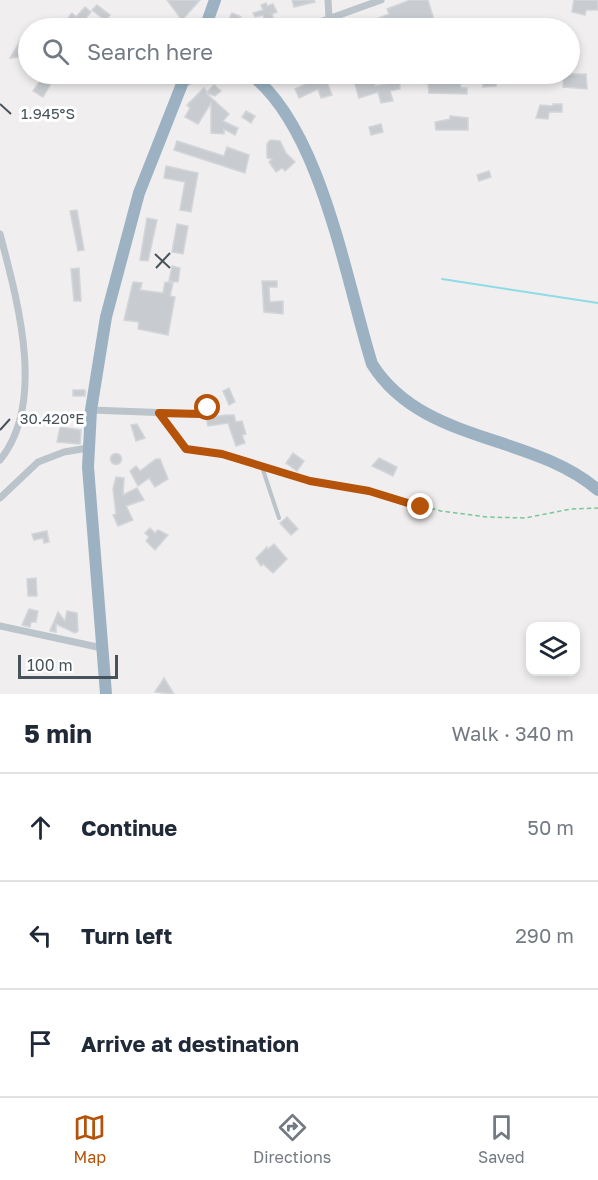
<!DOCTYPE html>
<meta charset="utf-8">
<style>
body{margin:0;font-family:"Golos Text",sans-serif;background:#f6f6f7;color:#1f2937}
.controls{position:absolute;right:18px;bottom:18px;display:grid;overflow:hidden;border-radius:12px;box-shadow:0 3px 9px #0003}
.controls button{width:54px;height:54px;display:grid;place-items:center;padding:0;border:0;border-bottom:2px solid #e0e1e3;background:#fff;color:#1f2937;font:30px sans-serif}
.scale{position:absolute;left:18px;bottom:15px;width:100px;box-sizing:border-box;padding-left:6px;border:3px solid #47535a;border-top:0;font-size:16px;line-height:21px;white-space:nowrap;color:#47535a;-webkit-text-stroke:4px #fff;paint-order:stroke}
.stop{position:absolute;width:18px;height:18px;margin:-14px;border:4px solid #b45309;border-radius:50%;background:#fff}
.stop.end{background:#b45309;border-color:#fff;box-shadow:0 2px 6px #0008}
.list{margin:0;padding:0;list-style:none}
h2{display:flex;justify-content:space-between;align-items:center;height:78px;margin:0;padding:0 24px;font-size:26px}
h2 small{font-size:20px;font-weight:400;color:#747a83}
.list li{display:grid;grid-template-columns:39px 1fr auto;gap:18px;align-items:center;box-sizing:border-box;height:108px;padding:0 24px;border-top:2px solid #e0e1e3}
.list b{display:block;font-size:22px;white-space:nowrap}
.list em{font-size:20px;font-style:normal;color:#747a83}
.icon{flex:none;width:33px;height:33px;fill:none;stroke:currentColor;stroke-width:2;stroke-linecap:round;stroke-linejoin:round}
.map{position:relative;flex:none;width:598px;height:694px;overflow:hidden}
.search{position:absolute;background:#fff;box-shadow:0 3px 9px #0003;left:18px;right:18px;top:18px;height:66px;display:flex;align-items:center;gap:15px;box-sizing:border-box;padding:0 21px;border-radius:33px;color:#747a83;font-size:22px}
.sheet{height:402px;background:#fff}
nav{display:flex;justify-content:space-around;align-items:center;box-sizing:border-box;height:84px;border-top:2px solid #e0e1e3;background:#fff;font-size:16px;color:#747a83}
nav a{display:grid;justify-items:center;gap:3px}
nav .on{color:#b45309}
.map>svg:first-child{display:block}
</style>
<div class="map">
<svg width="598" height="694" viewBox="0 0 598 694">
<rect width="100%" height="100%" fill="#f0eeee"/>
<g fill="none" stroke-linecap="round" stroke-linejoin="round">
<path stroke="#8edce6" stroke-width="2" d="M 442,279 L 598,303"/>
</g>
<path fill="#c8ccd0" stroke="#d2d5d9" stroke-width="1.5" d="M 167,0 L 200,0 L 182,20 Z
M 292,0 L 314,0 L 315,2 L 294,7 Z
M 410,0 L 428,0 L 435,23 L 408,28 L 383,28 L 379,18 L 389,14 L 387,9 Z
M 574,0 L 598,0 L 598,10 L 586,10 L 585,15 L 572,12 Z
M 266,3 L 267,6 L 273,4 L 277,12 L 272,14 L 276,28 L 267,28 L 263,15 L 255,17 L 253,13 L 263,10 L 261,5 Z
M 97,5 L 110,15 L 100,28 L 84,28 L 75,19 L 72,22 L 68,18 L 72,13 L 76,17 L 85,7 L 91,12 L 85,19 L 93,27 L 102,18 L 92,10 Z
M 232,13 L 241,17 L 236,28 L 226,26 Z
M 22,38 L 28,42 L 28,56 L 10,58 Z
M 320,74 L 324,74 L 332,95 L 321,98 L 318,89 L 299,98 L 295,89 L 317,79 L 316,75 Z
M 390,74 L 407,74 L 407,78 L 399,79 L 400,89 L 390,91 L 393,101 L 381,103 L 378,92 L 359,98 L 354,81 L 369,77 L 373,77 L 375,86 L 391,83 Z
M 483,74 L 496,74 L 496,86 L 483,87 Z
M 564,74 L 586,74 L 587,89 L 563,87 Z
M 458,76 L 461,88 L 467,88 L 467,94 L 429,93 L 428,82 Z
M 41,79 L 50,85 L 43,97 L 33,91 Z
M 214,85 L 221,91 L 215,96 L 206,93 L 229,114 L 223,121 L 238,128 L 235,135 L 224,129 L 224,134 L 211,133 L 211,103 L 198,124 L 185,117 L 190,108 L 187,105 L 204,88 L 207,92 Z
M 553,104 L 562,104 L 562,112 L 549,112 L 548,119 L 536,118 L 540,105 L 553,106 Z
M 246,111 L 255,116 L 251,123 L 242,117 Z
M 450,116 L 468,118 L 468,130 L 436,130 L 435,122 L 450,119 Z
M 381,124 L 383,132 L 371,135 L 369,127 Z
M 270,140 L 280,141 L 286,153 L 295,162 L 285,171 L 282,168 L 276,172 L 269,162 L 272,159 L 267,158 L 267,144 Z
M 177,141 L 224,156 L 227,147 L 249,155 L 245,173 L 174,150 Z
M 166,166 L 198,173 L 191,212 L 180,210 L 185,182 L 164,178 Z
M 489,171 L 491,177 L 479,181 L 477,175 Z
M 77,210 L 84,250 L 78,251 L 70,211 Z
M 147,218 L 157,220 L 148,261 L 140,260 Z
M 177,224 L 188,226 L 183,254 L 172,252 Z
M 172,266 L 180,268 L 178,282 L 169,281 Z
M 79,268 L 81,301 L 74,301 L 71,269 Z
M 262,281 L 277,281 L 277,287 L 269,287 L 270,302 L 283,301 L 283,314 L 264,312 Z
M 133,282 L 142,283 L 140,290 L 163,293 L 165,282 L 173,283 L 170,296 L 175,297 L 168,335 L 138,329 L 139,322 L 124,320 Z
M 229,388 L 235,402 L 229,405 L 223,391 Z
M 73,390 L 85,390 L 85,396 L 73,396 Z
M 226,415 L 234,415 L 236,422 L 242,421 L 246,434 L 242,435 L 245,443 L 236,446 L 228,423 L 208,426 L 206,418 Z
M 137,424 L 145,438 L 136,441 L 131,425 Z
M 60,427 L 81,430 L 80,444 L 57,442 Z
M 293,453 L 304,461 L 297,471 L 286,463 Z
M110.5 459a5.5 5.5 0 1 1 11 0a5.5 5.5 0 1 1-11 0Z
M 379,458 L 397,467 L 393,476 L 372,466 Z
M 156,459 L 160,459 L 168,479 L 155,487 L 149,478 L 138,486 L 130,471 L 136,466 L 140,471 Z
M 116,477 L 124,478 L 123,495 L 137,488 L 144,500 L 126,506 L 133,520 L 118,526 L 113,515 L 116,514 L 113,489 Z
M 287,517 L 298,529 L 291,535 L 280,523 Z
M 150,528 L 155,533 L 158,530 L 168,535 L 155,550 L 146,541 L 149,537 L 145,533 Z
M 47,531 L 49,542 L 44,543 L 43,538 L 34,540 L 32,534 Z
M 274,544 L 287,559 L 273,573 L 263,564 L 261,566 L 256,558 L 267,547 L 268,549 Z
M 36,578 L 37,596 L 28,596 L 27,579 Z
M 29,609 L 38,611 L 36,622 L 31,622 L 30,627 L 22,625 Z
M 67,611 L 77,613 L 78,631 L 75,633 L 56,624 L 56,632 L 50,631 L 58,612 L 65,621 Z
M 164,678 L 174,694 L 155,692 Z"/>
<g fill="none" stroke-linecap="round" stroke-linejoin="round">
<path stroke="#79c799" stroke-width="1.5" stroke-dasharray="4.5 3" stroke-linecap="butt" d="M 314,482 L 369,491 L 441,511 L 487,517 L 525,518 L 571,509 L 598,508"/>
<path stroke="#bac4ca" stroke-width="4" d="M 159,414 L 185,449 L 247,460 L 310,481
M 262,467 L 279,518"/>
<path stroke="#bac4ca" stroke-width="7" d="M 328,0 L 329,17
M 303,28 L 381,0
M 182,84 L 209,74
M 0,234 C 17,299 47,403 0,460
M 91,410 L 197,414 L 206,412 L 208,408
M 0,498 L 38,462 L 64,452 L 88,448
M 0,626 L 102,648"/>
<path stroke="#9cb2c2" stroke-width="12" d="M 205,28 L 215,0
M 250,74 C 321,127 346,281 372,364 C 422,444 532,433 598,490
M 106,694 L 88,467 L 91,410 L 106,317 L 139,193 L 186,74"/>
</g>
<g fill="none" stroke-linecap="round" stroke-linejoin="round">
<path stroke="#b45309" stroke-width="8" d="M 208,408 L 202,414 L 159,413 L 186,449 L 222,454 L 310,481 L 369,491 L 421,507"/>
</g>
<path fill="none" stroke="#47535a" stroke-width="2" d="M 0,104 L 11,114M 155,254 L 170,268M 156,268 L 170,253M 0,430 L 10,419"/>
<g font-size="15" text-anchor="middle" fill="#47535a" stroke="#fff" stroke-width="6" stroke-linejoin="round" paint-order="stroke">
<text x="48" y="119">1.945°S</text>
<text x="52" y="424">30.420°E</text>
</g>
</svg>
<div class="controls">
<button><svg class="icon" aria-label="layers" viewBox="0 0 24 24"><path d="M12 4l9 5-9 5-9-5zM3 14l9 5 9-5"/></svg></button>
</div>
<div class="scale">100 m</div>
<div class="stop" style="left:208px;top:408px"></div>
<div class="stop end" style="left:421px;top:507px"></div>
<div class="search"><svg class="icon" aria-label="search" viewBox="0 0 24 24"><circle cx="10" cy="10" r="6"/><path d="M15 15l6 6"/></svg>Search here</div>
</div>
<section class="sheet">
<h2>5 min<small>Walk · 340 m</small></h2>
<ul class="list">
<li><svg class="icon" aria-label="ahead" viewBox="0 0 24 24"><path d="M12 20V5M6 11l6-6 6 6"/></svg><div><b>Continue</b></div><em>50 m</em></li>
<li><svg class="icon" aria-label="left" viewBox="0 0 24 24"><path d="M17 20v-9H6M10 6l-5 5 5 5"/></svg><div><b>Turn left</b></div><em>290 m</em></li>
<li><svg class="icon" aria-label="arrive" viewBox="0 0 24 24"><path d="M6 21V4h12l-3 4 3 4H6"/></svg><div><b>Arrive at destination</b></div></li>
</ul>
</section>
<nav>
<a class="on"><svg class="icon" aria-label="map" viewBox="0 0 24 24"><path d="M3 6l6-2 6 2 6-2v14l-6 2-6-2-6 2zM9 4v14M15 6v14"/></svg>Map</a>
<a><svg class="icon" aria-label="directions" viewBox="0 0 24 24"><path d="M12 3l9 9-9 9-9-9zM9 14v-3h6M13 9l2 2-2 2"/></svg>Directions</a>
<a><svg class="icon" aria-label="saved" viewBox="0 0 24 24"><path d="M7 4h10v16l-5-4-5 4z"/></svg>Saved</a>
</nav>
